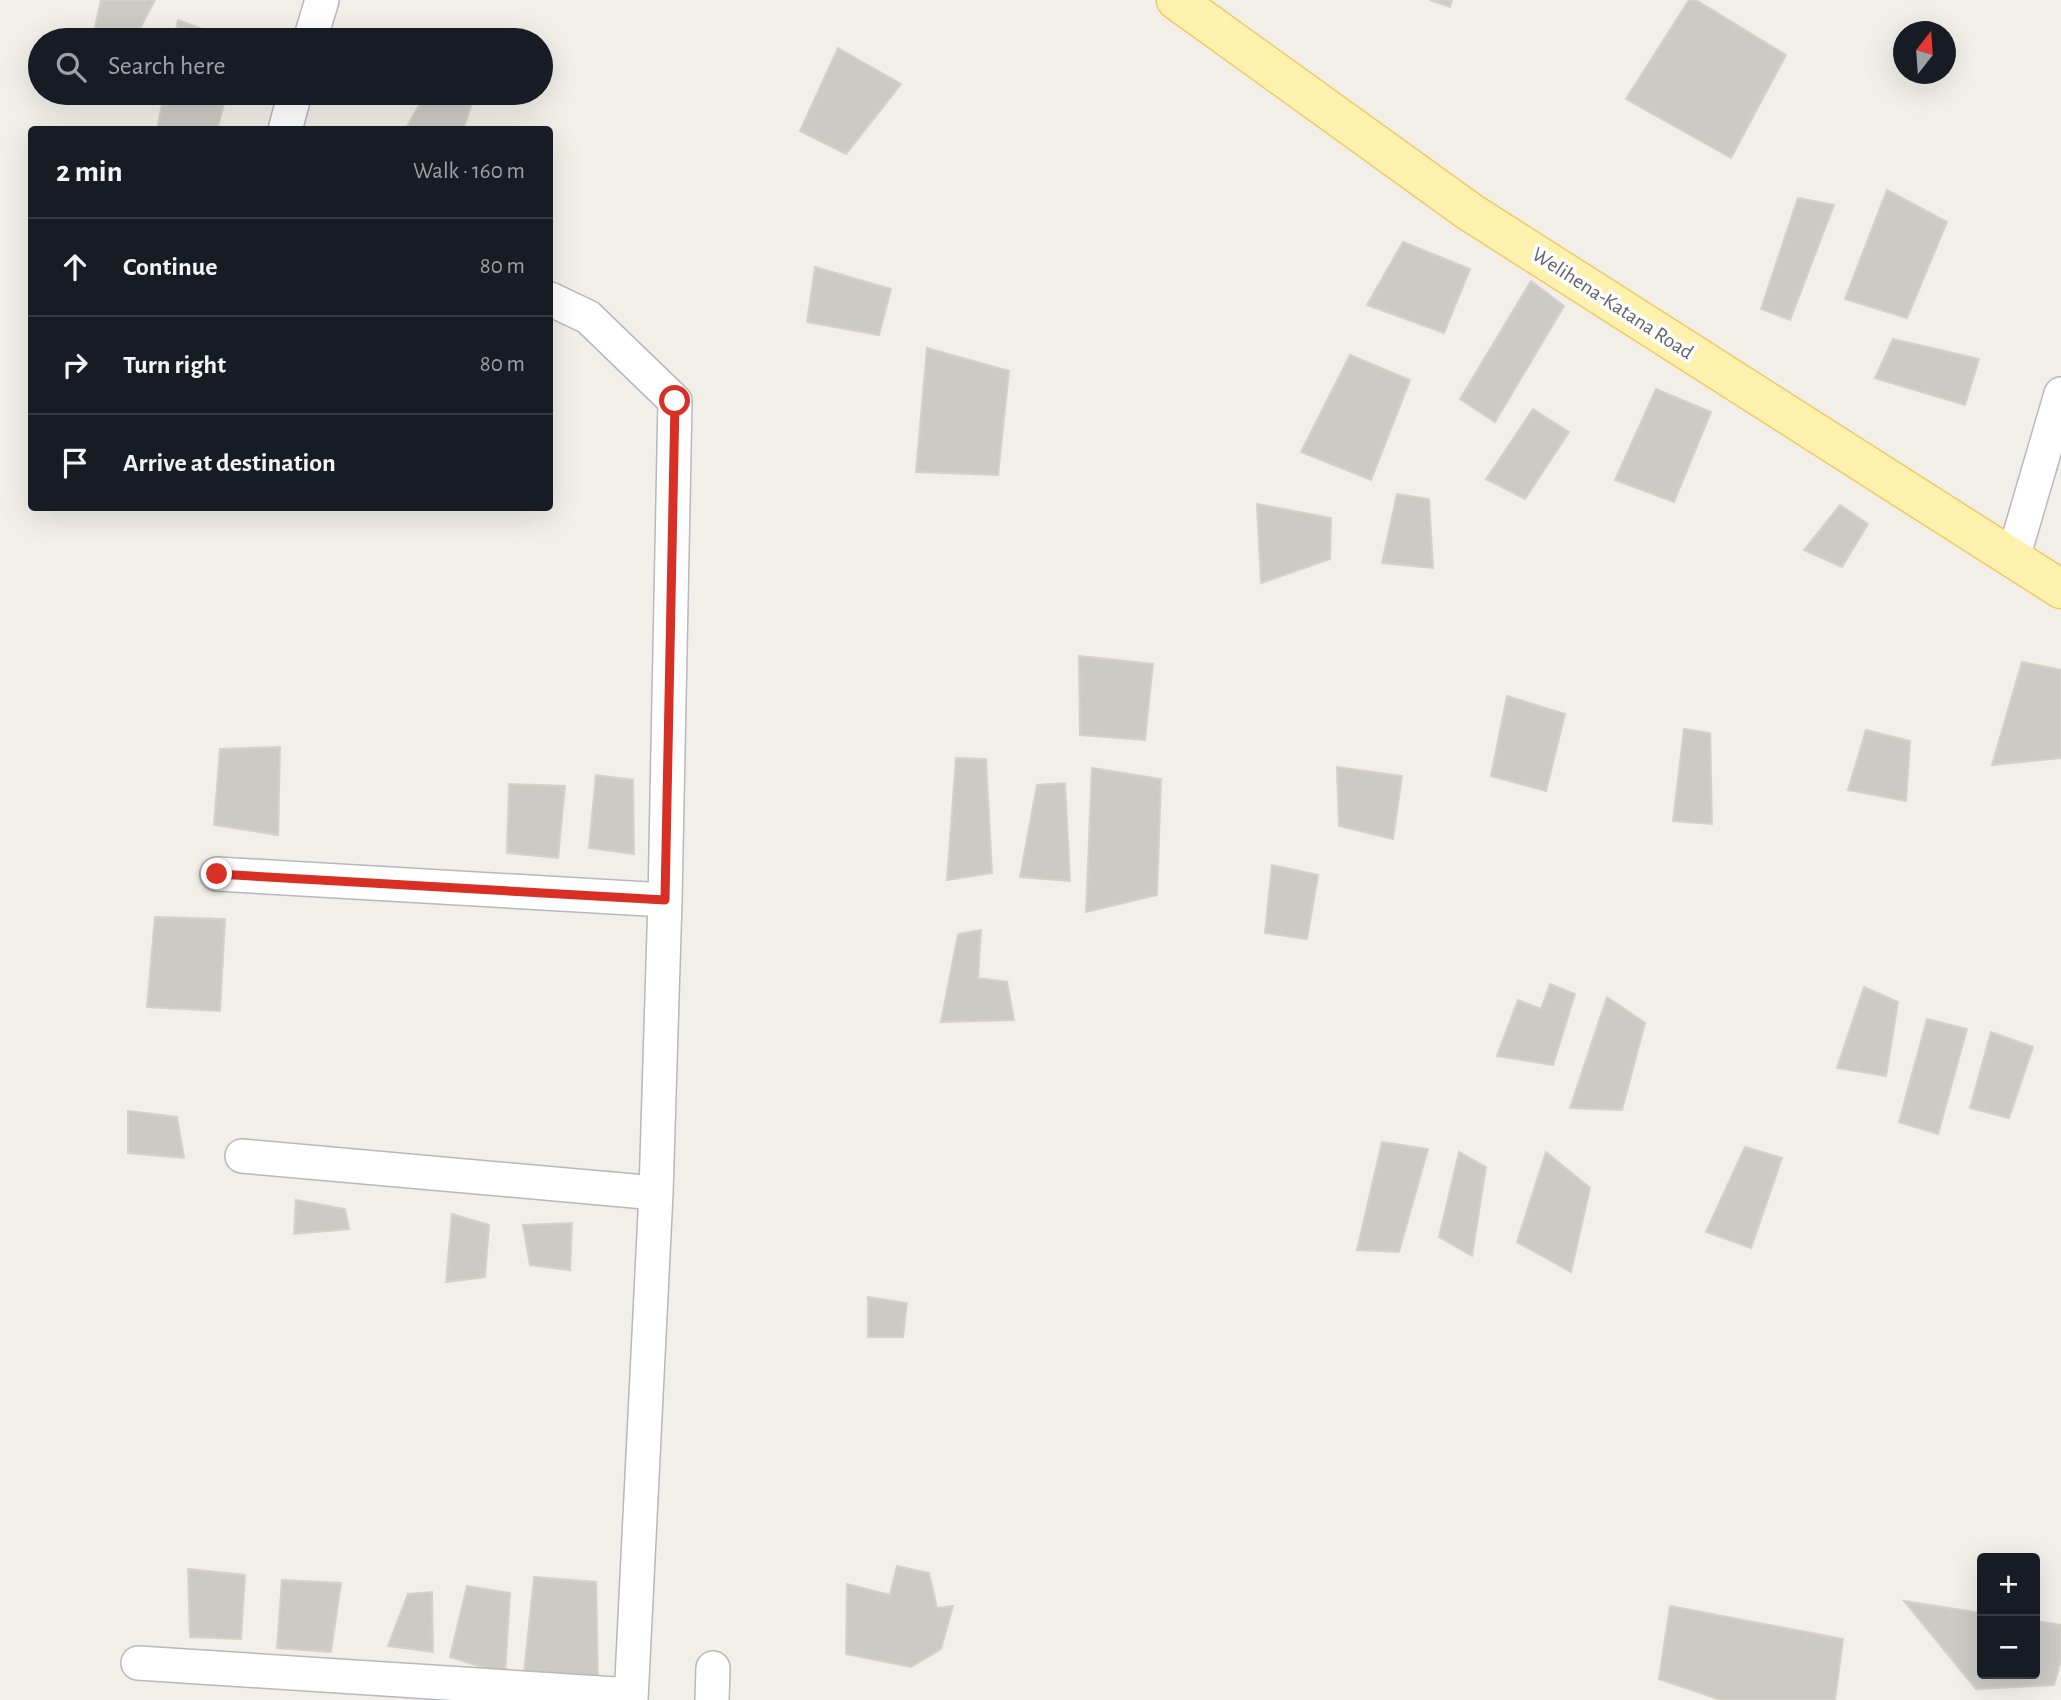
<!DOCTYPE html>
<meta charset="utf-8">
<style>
body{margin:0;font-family:"Alegreya Sans",sans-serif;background:#242831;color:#f1f3f6}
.controls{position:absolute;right:21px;bottom:21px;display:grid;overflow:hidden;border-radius:7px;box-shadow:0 7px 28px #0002}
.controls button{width:63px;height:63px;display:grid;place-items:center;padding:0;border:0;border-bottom:2px solid #363941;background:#171b24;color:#f1f3f6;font:35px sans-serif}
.compass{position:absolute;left:1893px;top:21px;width:63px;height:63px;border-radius:50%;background:#171b24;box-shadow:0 7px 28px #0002;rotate:17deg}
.stop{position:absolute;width:21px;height:21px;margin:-16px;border:5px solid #d93025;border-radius:50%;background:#fff}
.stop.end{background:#d93025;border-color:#fff;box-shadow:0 2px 7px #0008}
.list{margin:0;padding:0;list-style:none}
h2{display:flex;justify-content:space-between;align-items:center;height:91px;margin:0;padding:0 28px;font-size:30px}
h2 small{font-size:23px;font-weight:400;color:#9ea1a6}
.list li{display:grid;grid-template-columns:46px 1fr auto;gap:21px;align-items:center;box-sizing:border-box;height:98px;padding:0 28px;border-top:2px solid #363941}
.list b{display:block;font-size:26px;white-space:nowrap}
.list em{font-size:23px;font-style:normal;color:#9ea1a6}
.icon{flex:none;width:38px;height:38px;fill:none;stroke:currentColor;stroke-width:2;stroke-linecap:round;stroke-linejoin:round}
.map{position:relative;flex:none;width:2061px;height:1700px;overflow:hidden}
.search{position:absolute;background:#171b24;box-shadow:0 7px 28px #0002;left:28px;top:28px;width:525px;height:77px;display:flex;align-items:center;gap:18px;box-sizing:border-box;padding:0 24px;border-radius:38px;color:#9ea1a6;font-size:26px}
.panel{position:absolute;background:#171b24;box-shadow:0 7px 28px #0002;left:28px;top:126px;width:525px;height:385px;border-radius:7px}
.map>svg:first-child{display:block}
</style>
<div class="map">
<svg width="2061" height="1700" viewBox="0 0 2061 1700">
<rect width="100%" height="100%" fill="#f1efe8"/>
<path fill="#cccac5" stroke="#d6d1c6" stroke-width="2" d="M 101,0 L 155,0 L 134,40 L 92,40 Z
M 1430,0 L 1452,0 L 1450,7 Z
M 1689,0 L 1696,0 L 1786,55 L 1731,158 L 1626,99 Z
M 178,20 L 232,40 L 174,40 Z
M 838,48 L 901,84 L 846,154 L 800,131 Z
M 164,93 L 227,93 L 217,130 L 157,130 Z
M 426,93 L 475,94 L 463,130 L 405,130 Z
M 1887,190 L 1947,222 L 1907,318 L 1845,299 Z
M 1798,198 L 1834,205 L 1790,320 L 1761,309 Z
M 1403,242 L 1470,269 L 1444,333 L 1367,305 Z
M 815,267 L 891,289 L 879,335 L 807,322 Z
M 1531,281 L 1564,306 L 1495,422 L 1460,399 Z
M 1893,339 L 1979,359 L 1965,405 L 1875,378 Z
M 927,348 L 1009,371 L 998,475 L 916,472 Z
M 1350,355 L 1410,380 L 1371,480 L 1301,452 Z
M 1656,389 L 1711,412 L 1674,502 L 1615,480 Z
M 1533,409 L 1569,432 L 1525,499 L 1486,479 Z
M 1397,494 L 1429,499 L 1433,568 L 1382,563 Z
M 1257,504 L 1331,518 L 1330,559 L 1261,583 Z
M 1840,505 L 1868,524 L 1842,567 L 1804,550 Z
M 1079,656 L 1153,664 L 1145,740 L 1080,735 Z
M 2022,662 L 2061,670 L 2061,758 L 1992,765 Z
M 1507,696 L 1565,714 L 1546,791 L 1491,776 Z
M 1684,729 L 1710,733 L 1712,824 L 1673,821 Z
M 1866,730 L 1910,741 L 1906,801 L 1848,790 Z
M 280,747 L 278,835 L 214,825 L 220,749 Z
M 956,758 L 986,759 L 992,873 L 947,880 Z
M 1337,767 L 1402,776 L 1393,839 L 1339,826 Z
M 1092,768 L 1161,779 L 1157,895 L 1086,912 Z
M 596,775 L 633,780 L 634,854 L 589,848 Z
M 1065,783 L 1070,881 L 1020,877 L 1037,785 Z
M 509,784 L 565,786 L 558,858 L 507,853 Z
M 1272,865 L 1318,875 L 1307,939 L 1265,933 Z
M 155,917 L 225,919 L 220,1011 L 147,1007 Z
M 981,930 L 978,978 L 1007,982 L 1014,1020 L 941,1022 L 958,934 Z
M 1550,984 L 1575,994 L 1553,1065 L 1497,1056 L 1518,1000 L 1541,1009 Z
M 1864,987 L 1898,1002 L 1886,1076 L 1837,1068 Z
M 1607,997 L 1645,1023 L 1622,1110 L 1570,1108 Z
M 1927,1019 L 1967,1029 L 1938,1134 L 1899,1122 Z
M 1991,1032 L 2033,1047 L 2009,1118 L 1970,1108 Z
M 128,1111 L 177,1117 L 184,1158 L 128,1153 Z
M 1382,1142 L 1428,1149 L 1399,1252 L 1357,1250 Z
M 1745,1147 L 1782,1158 L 1751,1248 L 1706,1232 Z
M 1459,1152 L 1486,1167 L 1472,1256 L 1439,1237 Z
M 1546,1152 L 1590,1188 L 1571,1272 L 1517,1242 Z
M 296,1200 L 345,1209 L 349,1229 L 294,1234 Z
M 452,1214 L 489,1225 L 485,1277 L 446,1282 Z
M 572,1223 L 570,1270 L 530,1265 L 523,1225 Z
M 868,1297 L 907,1303 L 903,1337 L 868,1337 Z
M 897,1566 L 929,1573 L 937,1608 L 953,1606 L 941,1649 L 911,1667 L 846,1654 L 847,1584 L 890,1595 Z
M 188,1569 L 245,1575 L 241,1639 L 190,1637 Z
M 534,1577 L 596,1582 L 598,1681 L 524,1673 Z
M 282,1580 L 341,1583 L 331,1652 L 277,1648 Z
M 467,1586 L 510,1593 L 505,1674 L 450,1657 Z
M 432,1592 L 433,1652 L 388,1646 L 408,1594 Z
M 1904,1601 L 1982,1613 L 1982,1674 L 2035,1674 L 2035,1621 L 2061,1625 L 2061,1660 L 2054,1685 L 1976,1689 Z
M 1670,1606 L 1843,1639 L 1835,1700 L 1721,1700 L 1659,1679 Z"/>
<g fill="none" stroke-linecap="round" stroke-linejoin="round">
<defs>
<path id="street" d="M 310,40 L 322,0
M 285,130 L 295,93
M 550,299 L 588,317 L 675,401 L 665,900 L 656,1193 L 631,1700
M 2013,558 L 2061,394
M 217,874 L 665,900
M 242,1156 L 656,1193
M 138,1663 L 631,1695
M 712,1700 L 713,1668"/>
<path id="primary" d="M 1176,0 L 1470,212 L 2061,589"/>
</defs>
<use href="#street" stroke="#b5b8bc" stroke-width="36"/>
<use href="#primary" stroke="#f2c960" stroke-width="41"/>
<use href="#street" stroke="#fff" stroke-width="33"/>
<use href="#primary" stroke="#fff2af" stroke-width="38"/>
</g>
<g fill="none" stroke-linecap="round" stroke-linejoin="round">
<path stroke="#d93025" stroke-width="9" d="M 217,874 L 665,900 L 675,401"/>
</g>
<g text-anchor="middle" stroke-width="7" stroke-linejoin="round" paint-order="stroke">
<g font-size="21" fill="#5f6368" stroke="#fff">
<text transform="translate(1613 303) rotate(33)" y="7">Welihena-Katana Road</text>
</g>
</g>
</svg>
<div class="controls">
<button>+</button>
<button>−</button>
</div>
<svg class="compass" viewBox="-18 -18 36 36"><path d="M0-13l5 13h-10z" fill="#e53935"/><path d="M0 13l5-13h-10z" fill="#9ea1a6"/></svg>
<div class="stop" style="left:675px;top:401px"></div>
<div class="stop end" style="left:217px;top:874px"></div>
<div class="search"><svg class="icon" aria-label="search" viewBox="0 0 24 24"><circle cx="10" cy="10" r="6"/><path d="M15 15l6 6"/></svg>Search here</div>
<section class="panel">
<h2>2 min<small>Walk · 160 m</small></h2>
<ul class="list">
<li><svg class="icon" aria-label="ahead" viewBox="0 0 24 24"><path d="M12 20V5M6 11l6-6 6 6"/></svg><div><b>Continue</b></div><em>80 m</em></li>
<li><svg class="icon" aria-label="right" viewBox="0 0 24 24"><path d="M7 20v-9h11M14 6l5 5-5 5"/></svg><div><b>Turn right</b></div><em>80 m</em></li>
<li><svg class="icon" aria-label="arrive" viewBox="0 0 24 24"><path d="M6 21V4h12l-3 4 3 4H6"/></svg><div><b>Arrive at destination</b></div></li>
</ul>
</section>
</div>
